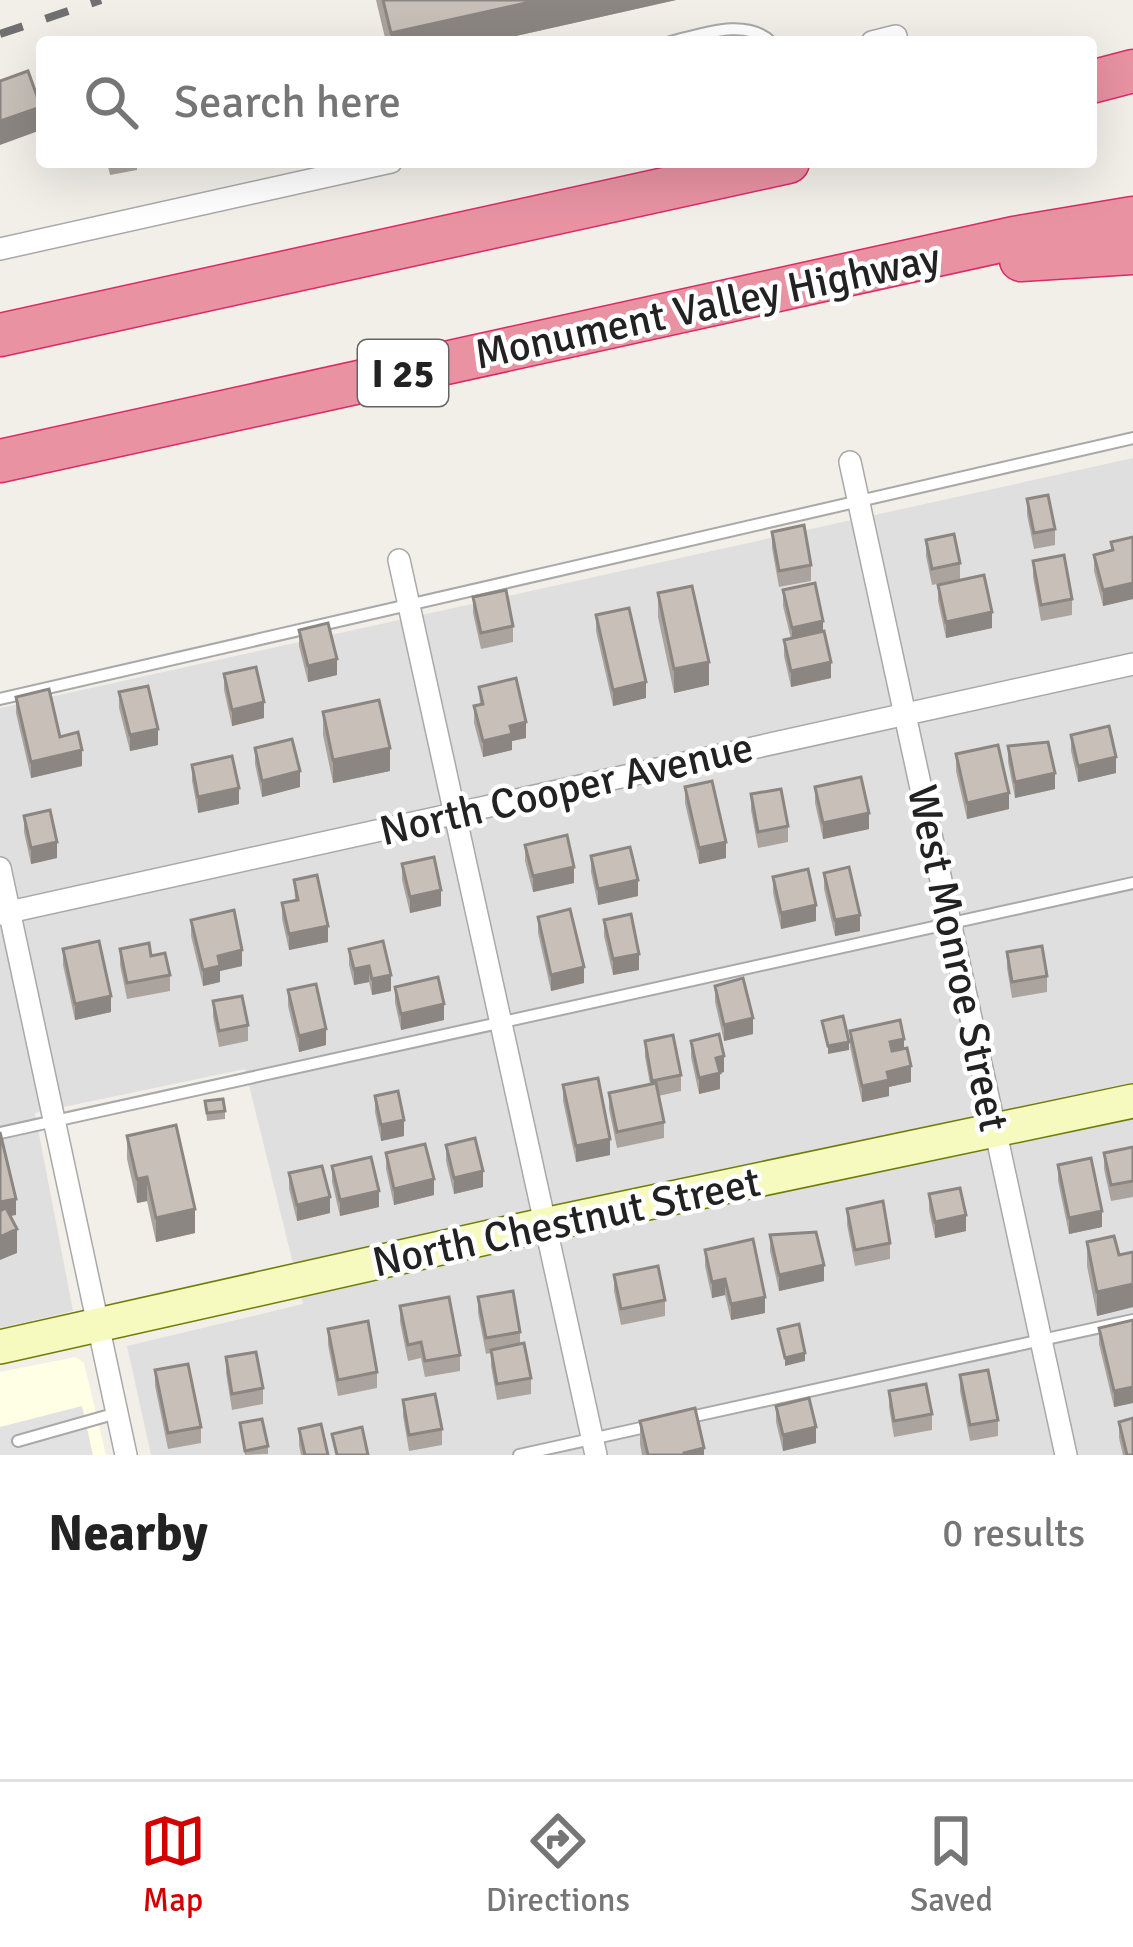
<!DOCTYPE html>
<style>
body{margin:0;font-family:Signika,sans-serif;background:#f2f2f2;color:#222}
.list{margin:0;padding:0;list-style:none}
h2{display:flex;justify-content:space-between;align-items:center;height:156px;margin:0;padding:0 48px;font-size:51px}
h2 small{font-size:39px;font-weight:400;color:#767676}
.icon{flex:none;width:66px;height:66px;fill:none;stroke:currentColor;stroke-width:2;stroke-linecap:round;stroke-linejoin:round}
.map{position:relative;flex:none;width:1133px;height:1455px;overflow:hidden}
.search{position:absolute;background:#fff;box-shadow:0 12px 48px #0002;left:36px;right:36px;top:36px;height:132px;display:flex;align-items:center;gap:30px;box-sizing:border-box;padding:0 42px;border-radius:12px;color:#767676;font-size:45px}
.sheet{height:324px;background:#fff}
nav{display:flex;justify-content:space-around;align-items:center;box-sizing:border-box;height:168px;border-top:3px solid #e0e0e0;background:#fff;font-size:33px;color:#767676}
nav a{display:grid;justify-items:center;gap:6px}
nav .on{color:#d40000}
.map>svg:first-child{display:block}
</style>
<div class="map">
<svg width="1133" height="1455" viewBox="0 0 1133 1455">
<rect width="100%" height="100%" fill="#f2efe9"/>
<path fill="#e0dfdf" d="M 1133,458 L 1133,1455 L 151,1455 L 127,1346 L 303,1304 L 245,1069 L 35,1113 L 73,1311 L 0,1328 L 0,708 Z"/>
<path fill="#ffffe5" d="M 76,1357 L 84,1363 L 106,1455 L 0,1455 L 0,1372 Z"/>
<path fill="#e2e2e2" d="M 82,1406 L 93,1455 L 0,1455 L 0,1427 Z"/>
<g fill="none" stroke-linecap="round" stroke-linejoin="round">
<defs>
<path id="service" d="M 670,42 C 701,35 745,17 771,42
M 0,699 L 1133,438
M 0,1133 L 1133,883
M 686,1418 L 1133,1320
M 18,1441 L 117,1413
M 519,1455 L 650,1426"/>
<path id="minor" d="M 872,42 L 896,36
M 0,249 L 391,162
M 850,462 L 1066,1455
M 399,560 L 596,1455
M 0,868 L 126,1455
M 0,914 L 1133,664"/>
<path id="secondary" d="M 0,1347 L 548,1224 L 1133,1101"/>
<path id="motorway" d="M 1091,82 L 1133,71
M 1021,260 L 1133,253
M 0,335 L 788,162
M 0,461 L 1014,238 L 1133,218"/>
</defs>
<use href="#service" stroke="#a9a9a9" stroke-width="14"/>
<use href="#minor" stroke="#a9a9a9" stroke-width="24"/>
<use href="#secondary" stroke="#707d05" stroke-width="36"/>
<use href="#motorway" stroke="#dc2a67" stroke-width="45"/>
<use href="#service" stroke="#fff" stroke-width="10"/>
<use href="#minor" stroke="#fff" stroke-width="21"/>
<use href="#secondary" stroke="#f7fabf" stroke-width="33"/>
<use href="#motorway" stroke="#e892a2" stroke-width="42"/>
<path stroke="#707070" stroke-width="8" stroke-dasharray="24 24" stroke-linecap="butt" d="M 0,34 L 101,0"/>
</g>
<path fill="#aba49e" d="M 376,0 L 676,0 L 489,42 L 386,42 Z
M 107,162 L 137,162 L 137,170 L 110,175 Z
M 1027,499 L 1055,529 L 1055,545 L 1034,549 L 1027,515 Z
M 772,532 L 811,565 L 811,581 L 779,587 L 772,548 Z
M 1133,537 L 1133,599 L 1103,606 L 1094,571 L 1094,555 L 1111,551 L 1111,542 Z
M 926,540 L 960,563 L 960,579 L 932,585 L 926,556 Z
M 1033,561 L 1072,599 L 1072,615 L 1041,621 L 1033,577 Z
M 938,585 L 992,628 L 946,638 L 938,601 Z
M 783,590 L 823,631 L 831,678 L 791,687 L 784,656 L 784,640 L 791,639 L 783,606 Z
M 658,593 L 709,685 L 674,693 L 658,617 Z
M 473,597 L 513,626 L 513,642 L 481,649 L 473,613 Z
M 596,615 L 646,698 L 613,706 L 596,631 Z
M 299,630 L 337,675 L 308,682 L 299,646 Z
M 224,674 L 264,718 L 232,726 L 224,690 Z
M 479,687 L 526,738 L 512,741 L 512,750 L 483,757 L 474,723 L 474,706 L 480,705 Z
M 119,692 L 158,745 L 130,751 L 119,708 Z
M 16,697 L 82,766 L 31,778 L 16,713 Z
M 323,712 L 390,771 L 333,783 L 323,735 Z
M 1071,735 L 1116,773 L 1078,782 L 1071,751 Z
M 1008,746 L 1055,789 L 1015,798 L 1008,762 Z
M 255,748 L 300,787 L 262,797 L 255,764 Z
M 956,754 L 1009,809 L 967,819 L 956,771 Z
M 192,765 L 239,804 L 198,813 L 192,781 Z
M 685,787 L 726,858 L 699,864 L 685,803 Z
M 815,787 L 869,829 L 823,839 L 815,803 Z
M 751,794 L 788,826 L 788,842 L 758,848 L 751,810 Z
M 24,816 L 57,858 L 31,864 L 24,832 Z
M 525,845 L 574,883 L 533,892 L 525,861 Z
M 591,856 L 638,896 L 598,905 L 591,872 Z
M 402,864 L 441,906 L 410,913 L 402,880 Z
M 824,873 L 860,931 L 835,936 L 824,889 Z
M 773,877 L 816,921 L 781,929 L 773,893 Z
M 294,880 L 328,942 L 289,950 L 282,919 L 282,903 L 295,900 Z
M 538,917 L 584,983 L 551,991 L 538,933 Z
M 191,920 L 242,966 L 220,971 L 220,982 L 203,986 L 191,936 Z
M 604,920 L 639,970 L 613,975 L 604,936 Z
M 63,949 L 111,1012 L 75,1020 L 63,965 Z
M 120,949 L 151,956 L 170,975 L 170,991 L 127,999 L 120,965 Z
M 349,949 L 391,991 L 372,995 L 369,982 L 354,985 L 349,965 Z
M 1007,952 L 1047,976 L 1047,992 L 1012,998 L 1007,968 Z
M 715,986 L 753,1034 L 724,1041 L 715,1002 Z
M 395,987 L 444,1020 L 401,1030 L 395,1003 Z
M 288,990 L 326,1045 L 299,1052 L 288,1006 Z
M 213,1001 L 248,1025 L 248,1041 L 219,1047 L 213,1017 Z
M 850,1031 L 904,1048 L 911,1082 L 889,1087 L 889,1096 L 862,1102 L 850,1047 Z
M 645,1041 L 681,1075 L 681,1091 L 658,1096 L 664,1122 L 664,1138 L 617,1148 L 609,1109 L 609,1093 L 650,1084 L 645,1057 Z
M 691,1041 L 724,1072 L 720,1073 L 720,1089 L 699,1094 L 691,1057 Z
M 563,1085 L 610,1155 L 576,1162 L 563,1101 Z
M 375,1096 L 404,1136 L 381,1141 L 375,1112 Z
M 205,1101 L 225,1111 L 225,1119 L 207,1121 Z
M 127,1136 L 195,1233 L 156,1242 L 147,1201 L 137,1203 L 127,1159 Z
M 446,1145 L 483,1187 L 454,1194 L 446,1161 Z
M 1133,1147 L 1133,1197 L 1111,1201 L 1104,1169 L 1104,1153 Z
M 386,1153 L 434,1195 L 394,1205 L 386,1169 Z
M 1058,1165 L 1102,1227 L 1069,1234 L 1058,1181 Z
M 332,1166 L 379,1207 L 340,1216 L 332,1182 Z
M 289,1173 L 330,1213 L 297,1221 L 289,1189 Z
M 929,1194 L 966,1231 L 935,1238 L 929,1210 Z
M 847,1209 L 890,1243 L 890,1259 L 855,1266 L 847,1225 Z
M 770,1235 L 824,1281 L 779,1291 L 770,1251 Z
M 1087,1242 L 1119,1255 L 1133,1252 L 1133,1307 L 1097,1316 L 1087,1266 Z
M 705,1250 L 765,1313 L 731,1320 L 725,1295 L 712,1298 L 705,1266 Z
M 614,1275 L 665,1300 L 665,1316 L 621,1325 L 614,1291 Z
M 478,1297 L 520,1332 L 520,1344 L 531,1378 L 531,1394 L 497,1400 L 491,1366 L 491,1353 L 486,1354 L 478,1313 Z
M 400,1306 L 460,1355 L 460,1371 L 425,1377 L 421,1358 L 408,1361 L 400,1322 Z
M 1133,1320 L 1133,1403 L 1114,1407 L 1099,1344 L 1099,1328 Z
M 328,1329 L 377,1372 L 377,1388 L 338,1396 L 328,1345 Z
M 226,1357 L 263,1388 L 263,1404 L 232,1410 L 226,1373 Z
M 155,1370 L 201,1427 L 201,1443 L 168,1449 L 155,1386 Z
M 960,1375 L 998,1420 L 998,1436 L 970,1441 L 960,1391 Z
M 889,1391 L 932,1414 L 932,1430 L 894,1437 L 889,1407 Z
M 403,1400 L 442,1429 L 442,1445 L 409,1451 L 403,1416 Z
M 776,1406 L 816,1443 L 783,1451 L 776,1422 Z
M 640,1421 L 704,1455 L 642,1455 L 640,1444 Z
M 1119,1422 L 1133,1455 L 1123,1455 L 1119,1438 Z
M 240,1423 L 268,1446 L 268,1454 L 245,1455 Z
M 299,1429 L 328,1455 L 301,1455 L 299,1445 Z"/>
<path fill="#8b8681" d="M 539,0 L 676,0 L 489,42 L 391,42 L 391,33 Z
M 41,107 L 41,130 L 0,145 L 0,121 Z
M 1133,583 L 1133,599 L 1103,606 L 1103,590 Z
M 992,612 L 992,628 L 946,638 L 946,622 Z
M 823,621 L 823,637 L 792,644 L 792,628 Z
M 337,659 L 337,675 L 308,682 L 308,666 Z
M 709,662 L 709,685 L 674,693 L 674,669 Z
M 831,662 L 831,678 L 791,687 L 791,671 Z
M 646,682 L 646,698 L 613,706 L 613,690 Z
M 264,702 L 264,718 L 232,726 L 232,710 Z
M 526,722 L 526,738 L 512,741 L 512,750 L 483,757 L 483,741 L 510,726 Z
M 158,729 L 158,745 L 130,751 L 130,735 Z
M 390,748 L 390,771 L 333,783 L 333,760 Z
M 82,750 L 82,766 L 31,778 L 31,762 Z
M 1116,757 L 1116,773 L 1078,782 L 1078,766 Z
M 300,771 L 300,787 L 262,797 L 262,781 Z
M 1055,773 L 1055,789 L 1015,798 L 1015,782 Z
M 239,788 L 239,804 L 198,813 L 198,797 Z
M 1009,793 L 1009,809 L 967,819 L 967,803 Z
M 869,813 L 869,829 L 823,839 L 823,823 Z
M 57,842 L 57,858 L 31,864 L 31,848 Z
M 726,842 L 726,858 L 699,864 L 699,848 Z
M 574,867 L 574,883 L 533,892 L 533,876 Z
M 638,880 L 638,896 L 598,905 L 598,889 Z
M 441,890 L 441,906 L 410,913 L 410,897 Z
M 816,905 L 816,921 L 781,929 L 781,913 Z
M 860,915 L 860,931 L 835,936 L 835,920 Z
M 328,926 L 328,942 L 289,950 L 289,934 Z
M 242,950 L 242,966 L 220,971 L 220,982 L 203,986 L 203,970 L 218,956 Z
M 639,954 L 639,970 L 613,975 L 613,959 Z
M 369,966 L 369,982 L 354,985 L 354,969 Z
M 584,967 L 584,983 L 551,991 L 551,975 Z
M 391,975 L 391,991 L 372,995 L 372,979 Z
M 111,996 L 111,1012 L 75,1020 L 75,1004 Z
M 444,1004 L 444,1020 L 401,1030 L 401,1014 Z
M 753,1018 L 753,1034 L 724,1041 L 724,1025 Z
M 326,1029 L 326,1045 L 299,1052 L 299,1036 Z
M 904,1039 L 904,1055 L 890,1058 L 890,1042 Z
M 849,1042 L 849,1050 L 828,1054 L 828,1046 Z
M 724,1056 L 724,1072 L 720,1073 L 720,1089 L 699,1094 L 699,1078 L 716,1058 Z
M 911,1066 L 911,1082 L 889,1087 L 889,1096 L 862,1102 L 862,1086 L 887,1072 Z
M 404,1120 L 404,1136 L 381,1141 L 381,1125 Z
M 610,1139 L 610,1155 L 576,1162 L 576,1146 Z
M 483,1171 L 483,1187 L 454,1194 L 454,1178 Z
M 147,1177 L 147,1201 L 137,1203 L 137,1179 Z
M 434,1179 L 434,1195 L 394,1205 L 394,1189 Z
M 379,1191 L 379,1207 L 340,1216 L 340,1200 Z
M 330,1197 L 330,1213 L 297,1221 L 297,1205 Z
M 16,1199 L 16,1215 L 0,1218 L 0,1202 Z
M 195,1209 L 195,1233 L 156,1242 L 156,1218 Z
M 1102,1211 L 1102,1227 L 1069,1234 L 1069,1218 Z
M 966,1215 L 966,1231 L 935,1238 L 935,1222 Z
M 17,1229 L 17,1253 L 0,1260 L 0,1237 Z
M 824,1265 L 824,1281 L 779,1291 L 779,1275 Z
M 725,1279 L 725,1295 L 712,1298 L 712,1282 Z
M 1133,1284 L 1133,1307 L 1097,1316 L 1097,1292 Z
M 765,1297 L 765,1313 L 731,1320 L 731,1304 Z
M 805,1353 L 805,1361 L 785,1366 L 785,1358 Z
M 1133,1387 L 1133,1403 L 1114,1407 L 1114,1391 Z
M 816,1427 L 816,1443 L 783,1451 L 783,1435 Z
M 704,1448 L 704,1455 L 684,1455 L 684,1453 Z"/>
<path fill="#c7bfb8" stroke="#8b8681" stroke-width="3" d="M 383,0 L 539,0 L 391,33 Z
M 28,71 L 41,107 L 0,121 L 0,81 Z
M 1048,495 L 1055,529 L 1034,533 L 1027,499 Z
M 804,525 L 811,565 L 779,571 L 772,532 Z
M 954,534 L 960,563 L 932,569 L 926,540 Z
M 1133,537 L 1133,583 L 1103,590 L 1094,555 L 1113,550 L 1111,542 Z
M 1064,555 L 1072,599 L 1041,605 L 1033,561 Z
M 984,575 L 992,612 L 946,622 L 938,585 Z
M 815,583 L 823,621 L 792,628 L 783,590 Z
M 692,586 L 709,662 L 674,669 L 658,593 Z
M 506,590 L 513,626 L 481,633 L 473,597 Z
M 629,608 L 646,682 L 613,690 L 596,615 Z
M 328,623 L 337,659 L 308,666 L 299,630 Z
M 824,631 L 831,662 L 791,671 L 784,640 Z
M 256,667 L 264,702 L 232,710 L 224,674 Z
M 516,678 L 526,722 L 510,726 L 512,734 L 483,741 L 474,706 L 483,704 L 479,687 Z
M 148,686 L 158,729 L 130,735 L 119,692 Z
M 49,689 L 60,737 L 78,732 L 82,750 L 31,762 L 16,697 Z
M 379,700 L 390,748 L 333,760 L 323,712 Z
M 1109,726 L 1116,757 L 1078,766 L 1071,735 Z
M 292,739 L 300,771 L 262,781 L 255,748 Z
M 1048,742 L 1055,773 L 1015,782 L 1008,746 Z
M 998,745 L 1009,793 L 967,803 L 956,754 Z
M 232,756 L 239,788 L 198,797 L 192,765 Z
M 861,777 L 869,813 L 823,823 L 815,787 Z
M 712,781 L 726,842 L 699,848 L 685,787 Z
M 781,789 L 788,826 L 758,832 L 751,794 Z
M 50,810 L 57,842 L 31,848 L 24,816 Z
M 567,835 L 574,867 L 533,876 L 525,845 Z
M 630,847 L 638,880 L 598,889 L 591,856 Z
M 434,857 L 441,890 L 410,897 L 402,864 Z
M 849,867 L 860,915 L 835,920 L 824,873 Z
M 808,869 L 816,905 L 781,913 L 773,877 Z
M 317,875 L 328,926 L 289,934 L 282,903 L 298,900 L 294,880 Z
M 570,909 L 584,967 L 551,975 L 538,917 Z
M 234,910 L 242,950 L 218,956 L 220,966 L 203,970 L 191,920 Z
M 631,914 L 639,954 L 613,959 L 604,920 Z
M 99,941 L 111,996 L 75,1004 L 63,949 Z
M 383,941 L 391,975 L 372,979 L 369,966 L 354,969 L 349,949 Z
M 149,943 L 151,956 L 165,953 L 170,975 L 127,983 L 120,949 Z
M 1042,946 L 1047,976 L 1012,982 L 1007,952 Z
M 438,977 L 444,1004 L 401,1014 L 395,987 Z
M 743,978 L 753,1018 L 724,1025 L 715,986 Z
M 316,984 L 326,1029 L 299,1036 L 288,990 Z
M 242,996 L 248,1025 L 219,1031 L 213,1001 Z
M 843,1016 L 849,1042 L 828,1046 L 822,1021 Z
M 900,1020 L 904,1039 L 890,1042 L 892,1051 L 907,1048 L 911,1066 L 887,1072 L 889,1080 L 862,1086 L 850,1031 Z
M 719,1034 L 724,1056 L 716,1058 L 720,1073 L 699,1078 L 691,1041 Z
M 673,1035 L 681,1075 L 652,1081 L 645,1041 Z
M 598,1078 L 610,1139 L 576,1146 L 563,1085 Z
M 656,1083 L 664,1122 L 617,1132 L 609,1093 Z
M 398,1091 L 404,1120 L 381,1125 L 375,1096 Z
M 223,1099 L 225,1111 L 207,1113 L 205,1101 Z
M 176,1125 L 195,1209 L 156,1218 L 147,1177 L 137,1179 L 127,1136 Z
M 0,1132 L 16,1199 L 0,1202 Z
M 475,1138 L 483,1171 L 454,1178 L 446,1145 Z
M 425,1144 L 434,1179 L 394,1189 L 386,1153 Z
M 1133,1147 L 1133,1181 L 1111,1185 L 1104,1153 Z
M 371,1157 L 379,1191 L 340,1200 L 332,1166 Z
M 1091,1158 L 1102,1211 L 1069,1218 L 1058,1165 Z
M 322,1166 L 330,1197 L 297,1205 L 289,1173 Z
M 960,1188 L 966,1215 L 935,1222 L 929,1194 Z
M 883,1201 L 890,1243 L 855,1250 L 847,1209 Z
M 6,1208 L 17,1229 L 0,1237 L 0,1211 Z
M 816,1232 L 824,1265 L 779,1275 L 770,1235 Z
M 1114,1236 L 1119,1255 L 1133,1252 L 1133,1284 L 1097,1292 L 1087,1242 Z
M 753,1239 L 765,1297 L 731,1304 L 725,1279 L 712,1282 L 705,1250 Z
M 658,1266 L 665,1300 L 621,1309 L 614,1275 Z
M 513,1291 L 520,1332 L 486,1338 L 478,1297 Z
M 449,1297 L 460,1355 L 425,1361 L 421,1342 L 408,1345 L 400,1306 Z
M 1133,1320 L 1133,1387 L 1114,1391 L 1099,1328 Z
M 368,1321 L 377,1372 L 338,1380 L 328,1329 Z
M 799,1324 L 805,1353 L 785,1358 L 778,1329 Z
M 524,1343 L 531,1378 L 497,1384 L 491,1350 Z
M 256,1352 L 263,1388 L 232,1394 L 226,1357 Z
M 188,1364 L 201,1427 L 168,1433 L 155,1370 Z
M 988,1370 L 998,1420 L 970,1425 L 960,1375 Z
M 926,1384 L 932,1414 L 894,1421 L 889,1391 Z
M 435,1394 L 442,1429 L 409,1435 L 403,1400 Z
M 809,1398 L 816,1427 L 783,1435 L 776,1406 Z
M 695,1408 L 704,1448 L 684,1453 L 684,1455 L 648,1455 L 640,1421 Z
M 1133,1418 L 1133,1455 L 1127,1455 L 1119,1422 Z
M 262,1419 L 268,1446 L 245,1451 L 240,1423 Z
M 321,1424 L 328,1455 L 305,1455 L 299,1429 Z
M 362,1427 L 368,1455 L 337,1455 L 332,1434 Z"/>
<g text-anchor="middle" stroke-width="9" stroke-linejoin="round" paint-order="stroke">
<rect fill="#fff" stroke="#646464" stroke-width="3" x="358" y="340" width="90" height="66" rx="9"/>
<g font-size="39" font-weight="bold" fill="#222">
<text x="403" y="387">I 25</text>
</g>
<g font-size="42" fill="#222" stroke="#fff">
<text transform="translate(707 305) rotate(-12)" y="15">Monument Valley Highway</text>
<text transform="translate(566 788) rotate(-13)" y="15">North Cooper Avenue</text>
<text transform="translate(959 958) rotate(78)" y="15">West Monroe Street</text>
<text transform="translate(566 1221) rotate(-12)" y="15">North Chestnut Street</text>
</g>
</g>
</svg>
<div class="search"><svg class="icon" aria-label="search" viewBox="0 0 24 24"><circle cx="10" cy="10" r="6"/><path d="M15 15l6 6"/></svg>Search here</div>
</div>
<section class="sheet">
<h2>Nearby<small>0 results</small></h2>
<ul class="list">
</ul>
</section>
<nav>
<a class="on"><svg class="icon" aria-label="map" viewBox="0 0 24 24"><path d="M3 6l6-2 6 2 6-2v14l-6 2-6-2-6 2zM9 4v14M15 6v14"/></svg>Map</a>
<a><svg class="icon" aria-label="directions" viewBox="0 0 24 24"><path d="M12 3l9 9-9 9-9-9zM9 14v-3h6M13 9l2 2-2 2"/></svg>Directions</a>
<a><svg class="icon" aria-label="saved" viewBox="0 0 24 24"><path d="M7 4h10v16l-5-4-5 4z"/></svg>Saved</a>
</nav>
